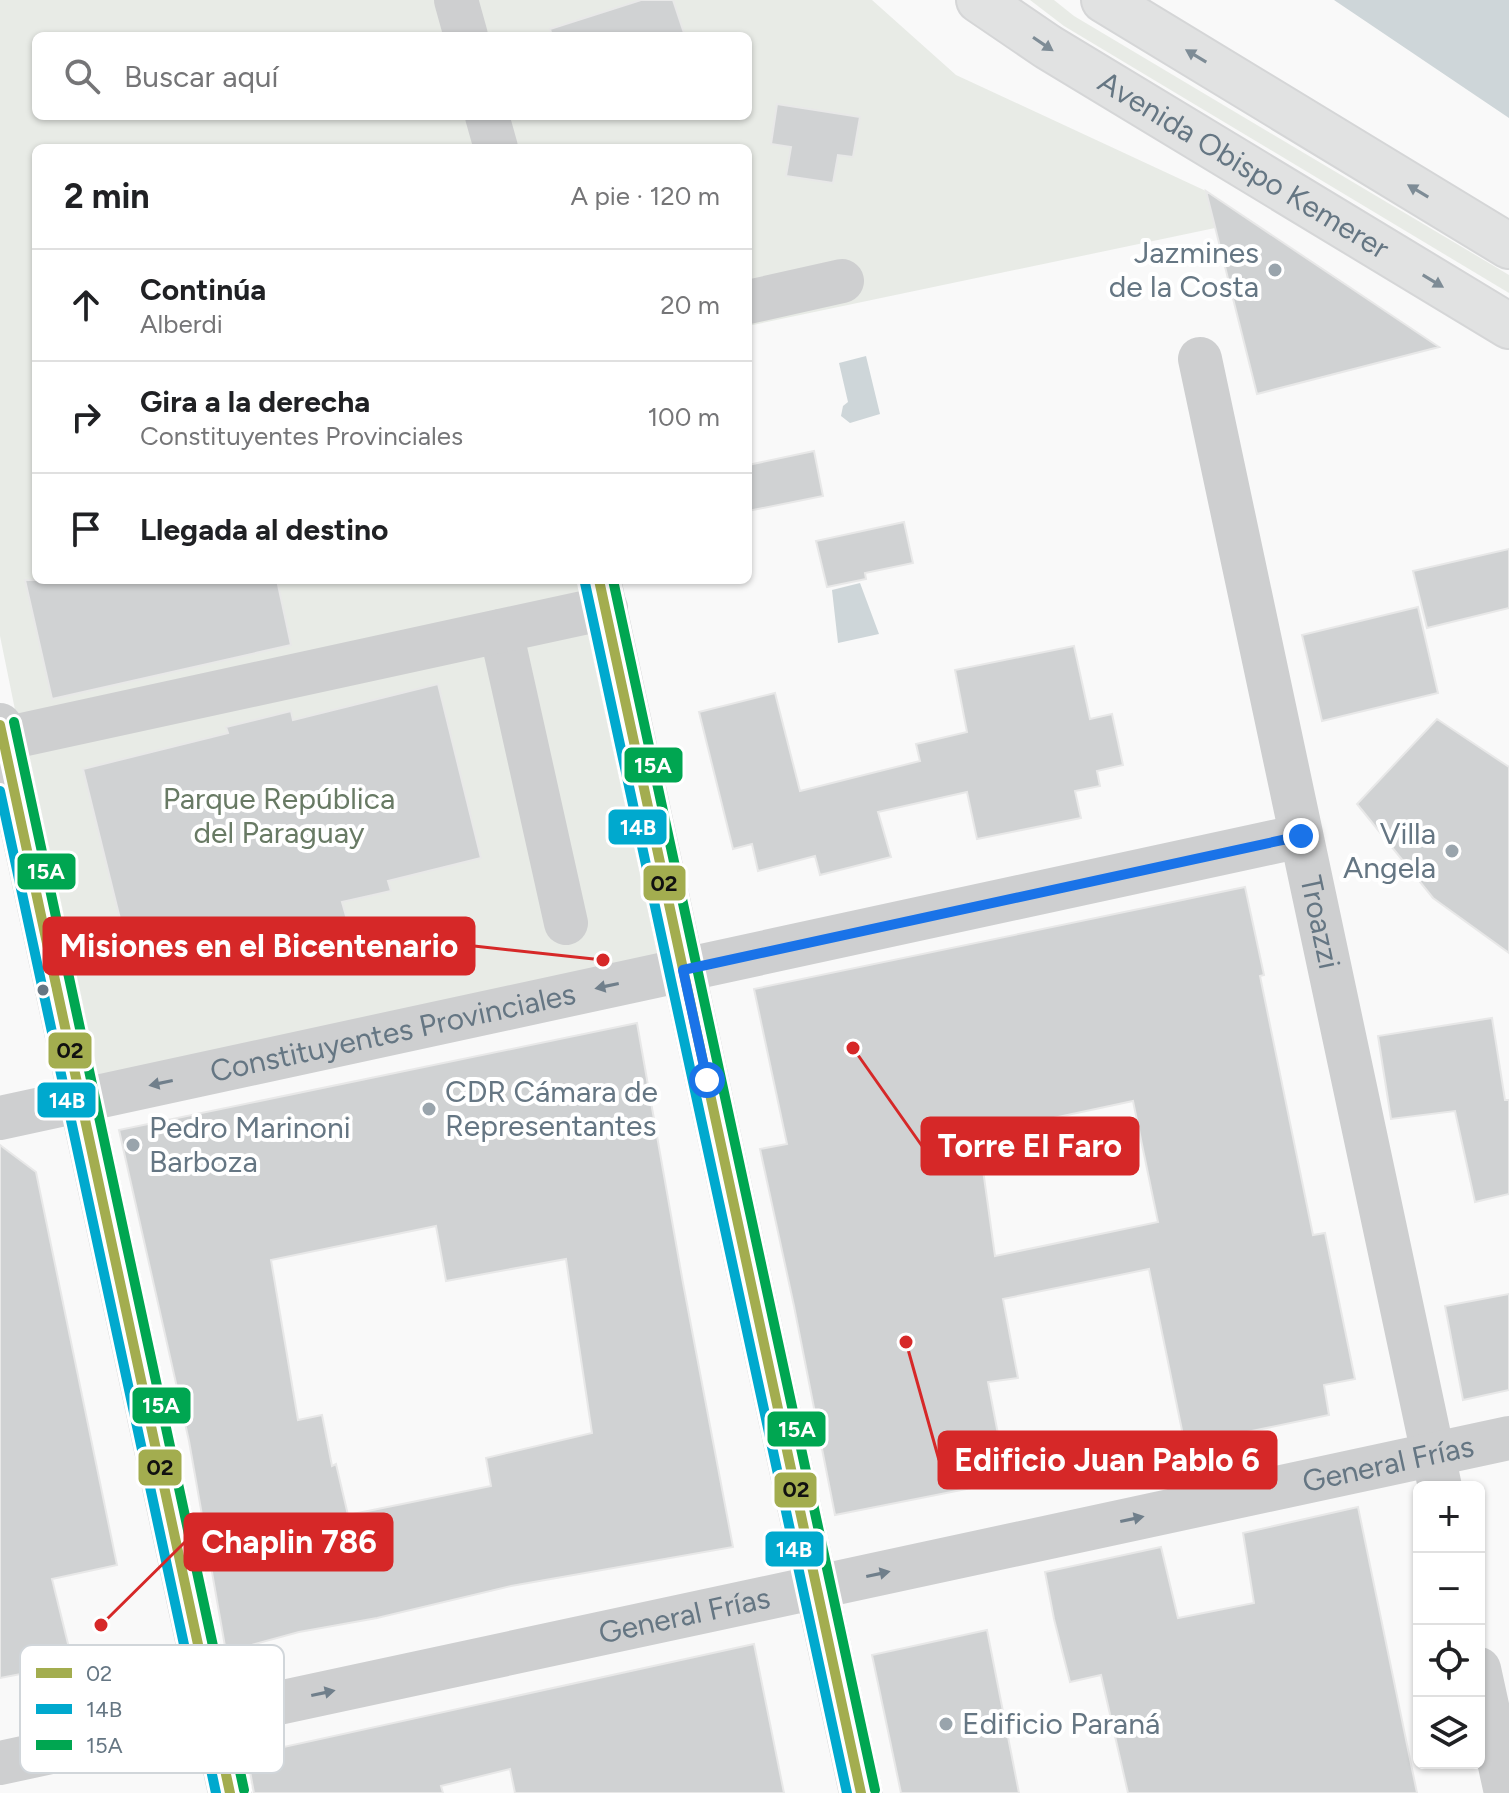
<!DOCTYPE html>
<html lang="es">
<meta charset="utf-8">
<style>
body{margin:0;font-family:Figtree,sans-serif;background:#f6f6f6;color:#202124}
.controls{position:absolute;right:24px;bottom:24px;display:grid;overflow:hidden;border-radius:12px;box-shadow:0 2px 6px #0004}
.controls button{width:72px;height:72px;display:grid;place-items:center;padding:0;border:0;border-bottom:2px solid #e0e0e0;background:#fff;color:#202124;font:40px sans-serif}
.stop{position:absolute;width:24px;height:24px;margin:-18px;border:6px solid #1a73e8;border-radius:50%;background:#fff}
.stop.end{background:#1a73e8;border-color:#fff;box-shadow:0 2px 8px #0008}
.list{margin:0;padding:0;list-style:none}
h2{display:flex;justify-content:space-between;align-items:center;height:104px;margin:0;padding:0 32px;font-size:34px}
h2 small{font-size:26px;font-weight:400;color:#757577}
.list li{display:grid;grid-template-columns:52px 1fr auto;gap:24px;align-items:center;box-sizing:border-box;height:112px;padding:0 32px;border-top:2px solid #e0e0e0}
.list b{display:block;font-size:30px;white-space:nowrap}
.list p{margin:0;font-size:26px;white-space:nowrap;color:#757577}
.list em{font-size:26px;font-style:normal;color:#757577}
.icon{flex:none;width:44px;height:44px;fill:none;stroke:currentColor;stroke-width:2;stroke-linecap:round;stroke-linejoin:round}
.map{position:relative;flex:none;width:1509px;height:1793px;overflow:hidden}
.search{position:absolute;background:#fff;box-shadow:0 2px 6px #0004;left:32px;top:32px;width:720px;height:88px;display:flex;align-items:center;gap:20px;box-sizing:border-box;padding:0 28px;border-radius:12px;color:#757577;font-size:30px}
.panel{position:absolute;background:#fff;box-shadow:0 2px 6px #0004;left:32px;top:144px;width:720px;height:440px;border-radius:12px}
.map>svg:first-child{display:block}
</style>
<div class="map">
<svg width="1509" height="1793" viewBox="0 0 1509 1793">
<rect width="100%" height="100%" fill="#f9f9f9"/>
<path fill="#e8ebe6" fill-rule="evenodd" d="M 0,0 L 872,0 L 956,75 L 1206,191 L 1215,228 L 748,326 L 748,148 L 36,148 L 36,580 L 601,580 L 675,969 L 94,1098 L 0,636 ZM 36,36 L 748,36 L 748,116 L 36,116 Z
M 1030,0 L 1054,0 L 1074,16 L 1509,275 L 1509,293 L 1064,26 Z"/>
<path fill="#ced6d9" d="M 1334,0 L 1509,0 L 1509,118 Z
M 866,356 L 880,414 L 850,423 L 841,416 L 843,406 L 848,402 L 839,363 Z
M 860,583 L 879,634 L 838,643 L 832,590 Z"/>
<path fill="#d0d2d3" stroke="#e8e8e8" stroke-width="2" fill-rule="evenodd" d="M 641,0 L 673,0 L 685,36 L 552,36 L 550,29 Z
M 777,104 L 860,117 L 853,157 L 838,155 L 833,183 L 786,176 L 791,147 L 771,144 Z
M 1206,191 L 1439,347 L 1257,394 Z
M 814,451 L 823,496 L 748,511 L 748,465 Z
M 904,522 L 913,563 L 865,573 L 866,579 L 827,587 L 816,541 Z
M 1509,549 L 1509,608 L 1427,628 L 1413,571 Z
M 25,580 L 277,580 L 291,645 L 52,699 Z
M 1418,607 L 1438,693 L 1322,721 L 1302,635 Z
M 1074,646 L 1090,719 L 1112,714 L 1123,765 L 1097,771 L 1100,786 L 1075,791 L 1081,818 L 977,839 L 967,792 L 878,812 L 891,857 L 820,875 L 815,856 L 758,871 L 752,844 L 733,849 L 699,712 L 775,693 L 800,791 L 920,761 L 916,744 L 967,732 L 955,670 Z
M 438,684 L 481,858 L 388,881 L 391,891 L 342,902 L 348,923 L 254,946 L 248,921 L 211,930 L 208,918 L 125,939 L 83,769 L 228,733 L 226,727 L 291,711 L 293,720 Z
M 1437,719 L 1509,767 L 1509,953 L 1433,898 L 1357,804 Z
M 1245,887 L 1264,975 L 1260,976 L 1313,1235 L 1325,1233 L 1355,1379 L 1324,1385 L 1329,1415 L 1185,1445 L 1149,1269 L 1003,1299 L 1018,1378 L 988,1382 L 1007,1481 L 835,1515 L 794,1306 L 760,1149 L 787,1144 L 754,989 ZM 1133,1101 L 1158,1222 L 995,1256 L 978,1134 Z
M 1492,1018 L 1505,1100 L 1509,1100 L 1509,1194 L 1475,1202 L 1455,1111 L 1391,1119 L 1378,1036 Z
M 637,1023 L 683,1283 L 733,1547 L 511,1586 L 377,1618 L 299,1632 L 226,1652 L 189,1441 L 119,1130 ZM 436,1226 L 446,1281 L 566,1259 L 592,1433 L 486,1458 L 491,1486 L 348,1515 L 336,1464 L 332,1466 L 322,1415 L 298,1420 L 271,1260 Z
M 0,1145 L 36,1172 L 117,1565 L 52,1579 L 73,1664 L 0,1678 Z
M 1509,1294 L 1509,1390 L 1463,1400 L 1445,1306 Z
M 1358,1507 L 1417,1793 L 1128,1793 L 1101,1675 L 1070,1682 L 1054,1619 L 1045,1572 L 1161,1547 L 1178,1618 L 1254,1603 L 1243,1533 Z
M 987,1630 L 1019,1793 L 901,1793 L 872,1655 Z
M 754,1644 L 784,1793 L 515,1793 L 510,1769 L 441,1786 L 443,1793 L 254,1793 L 247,1755 Z"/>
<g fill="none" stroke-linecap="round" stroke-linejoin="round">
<defs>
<g id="major">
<path id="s4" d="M 979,0 L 1048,47 L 1509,326"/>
<path d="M 1104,0 L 1509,246"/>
</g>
</defs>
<use href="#major" stroke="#d5d6d7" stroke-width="48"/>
<g stroke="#cecfd0" stroke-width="44">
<path d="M 456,0 L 466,36"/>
<path d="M 487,116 L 496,148"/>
<path d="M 748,302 L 842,281"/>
<path id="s1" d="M 1200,359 L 1440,1487"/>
<path d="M 599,580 L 861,1793"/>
<path d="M 501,631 L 566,923"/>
<path d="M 0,725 L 230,1793"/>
<path d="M 3,739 L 606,608"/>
<path id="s2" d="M 0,1118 L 1301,836"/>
<path d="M 1479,1669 L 1506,1793"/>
<path id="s3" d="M 0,1763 L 1509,1438"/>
</g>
<use href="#major" stroke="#e1e2e2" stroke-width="44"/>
<defs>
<path id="bus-1" d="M 599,580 L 861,1793
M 0,725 L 230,1793"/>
<path id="bus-2" d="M 585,583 L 847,1793
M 0,791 L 216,1793"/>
<path id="bus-3" d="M 613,580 L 875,1790
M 14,722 L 244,1790"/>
</defs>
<use href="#bus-1" stroke="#fff" stroke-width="16"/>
<use href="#bus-2" stroke="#fff" stroke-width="16"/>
<use href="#bus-3" stroke="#fff" stroke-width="16"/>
<use href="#bus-1" stroke="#a3ad4f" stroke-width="10"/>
<use href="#bus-2" stroke="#00a9ce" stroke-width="10"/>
<use href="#bus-3" stroke="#00a651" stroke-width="10"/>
</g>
<defs><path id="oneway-solid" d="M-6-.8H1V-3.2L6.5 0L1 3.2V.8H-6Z" transform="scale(2)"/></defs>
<g fill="#7e8c96">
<use href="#oneway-solid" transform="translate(1043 44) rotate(34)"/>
<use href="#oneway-solid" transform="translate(1196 56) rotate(-149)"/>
<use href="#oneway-solid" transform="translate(1418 191) rotate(-149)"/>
<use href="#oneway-solid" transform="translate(1433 281) rotate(31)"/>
</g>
<g fill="#707f8b">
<use href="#oneway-solid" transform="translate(607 986) rotate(168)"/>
<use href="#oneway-solid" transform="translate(161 1083) rotate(168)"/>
<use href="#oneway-solid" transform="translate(1132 1519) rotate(-12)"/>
<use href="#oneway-solid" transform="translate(878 1574) rotate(-12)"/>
<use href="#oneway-solid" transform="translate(323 1693) rotate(-12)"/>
</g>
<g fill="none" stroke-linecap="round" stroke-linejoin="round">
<path stroke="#1a73e8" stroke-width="10" d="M 707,1080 L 683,970 L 1301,836"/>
</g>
<g fill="#99a4ac" stroke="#fff" stroke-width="3">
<circle cx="1275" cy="270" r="8"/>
<circle cx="1452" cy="851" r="8"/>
<circle cx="429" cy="1109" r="8"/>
<circle cx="133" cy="1145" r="8"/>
<circle cx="946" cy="1724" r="8"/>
</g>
<circle fill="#657683" stroke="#fff" stroke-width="3" cx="43" cy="990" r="7"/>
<g text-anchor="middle" stroke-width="8" stroke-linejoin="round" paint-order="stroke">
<g font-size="30" fill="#657683" stroke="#fff">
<text dy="10" stroke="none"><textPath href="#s4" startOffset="312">Avenida Obispo Kemerer</textPath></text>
<text dy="10" stroke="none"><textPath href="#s1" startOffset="576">Troazzi</textPath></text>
<text dy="10" stroke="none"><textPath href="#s2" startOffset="402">Constituyentes Provinciales</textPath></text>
<text dy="10" stroke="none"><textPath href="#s3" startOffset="1420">General Frías</textPath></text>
<text dy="10" stroke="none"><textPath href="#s3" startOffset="700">General Frías</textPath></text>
</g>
<g font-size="30" fill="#657683" stroke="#fff" text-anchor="start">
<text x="1259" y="263" text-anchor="end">Jazmines<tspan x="1259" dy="34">de la Costa</tspan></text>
<text x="1436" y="844" text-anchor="end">Villa<tspan x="1436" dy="34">Angela</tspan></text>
<text x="445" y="1102">CDR Cámara de<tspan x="445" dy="34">Representantes</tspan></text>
<text x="149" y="1138">Pedro Marinoni<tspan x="149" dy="34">Barboza</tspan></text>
<text x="962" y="1734">Edificio Paraná</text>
</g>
<g font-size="30" fill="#687a64" stroke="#fff">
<text x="279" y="809">Parque República<tspan x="279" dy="34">del Paraguay</tspan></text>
</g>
</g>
<rect x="20" y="1645" width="264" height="128" rx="12" fill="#fff" stroke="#d1d6da" stroke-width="2"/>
<rect x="36" y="1668" width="36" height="10" fill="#a3ad4f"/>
<rect x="36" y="1704" width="36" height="10" fill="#00a9ce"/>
<rect x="36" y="1740" width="36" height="10" fill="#00a651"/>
<g font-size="22" fill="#657683">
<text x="86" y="1681">02</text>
<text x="86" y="1717">14B</text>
<text x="86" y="1753">15A</text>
</g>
<path fill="none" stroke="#d62828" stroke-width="3" d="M603 960L474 946M853 1048L922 1146M906 1342L939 1460M101 1625L185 1542"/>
<g fill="#d62828" stroke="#fff" stroke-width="3">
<circle cx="603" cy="960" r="8"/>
<circle cx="853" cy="1048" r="8"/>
<circle cx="906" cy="1342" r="8"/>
<circle cx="101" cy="1625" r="8"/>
</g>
<g fill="#d62828" stroke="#d62828" stroke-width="3">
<rect x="44" y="918" width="430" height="56" rx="8"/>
<rect x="922" y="1118" width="216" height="56" rx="8"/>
<rect x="939" y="1432" width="337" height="56" rx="8"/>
<rect x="185" y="1514" width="207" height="56" rx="8"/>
</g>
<g font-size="32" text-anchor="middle" font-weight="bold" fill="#fff">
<text x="259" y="957">Misiones en el Bicentenario</text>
<text x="1030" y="1157">Torre El Faro</text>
<text x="1107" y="1471">Edificio Juan Pablo 6</text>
<text x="289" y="1553">Chaplin 786</text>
</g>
<g stroke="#fff" stroke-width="3">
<rect x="623" y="746" width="61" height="38" rx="8" fill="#00a651"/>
<rect x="607" y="808" width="61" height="38" rx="8" fill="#00a9ce"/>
<rect x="16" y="852" width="61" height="39" rx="8" fill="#00a651"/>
<rect x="642" y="864" width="45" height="38" rx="8" fill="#a3ad4f"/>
<rect x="47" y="1031" width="46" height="39" rx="8" fill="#a3ad4f"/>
<rect x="36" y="1081" width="61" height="38" rx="8" fill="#00a9ce"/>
<rect x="131" y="1386" width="61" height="39" rx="8" fill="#00a651"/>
<rect x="766" y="1410" width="61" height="38" rx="8" fill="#00a651"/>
<rect x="137" y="1448" width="46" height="39" rx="8" fill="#a3ad4f"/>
<rect x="773" y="1471" width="45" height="38" rx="8" fill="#a3ad4f"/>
<rect x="764" y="1530" width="61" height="38" rx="8" fill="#00a9ce"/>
</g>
<g font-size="22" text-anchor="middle" font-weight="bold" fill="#fff">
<text x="653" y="773">15A</text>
<text x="638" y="835">14B</text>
<text x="46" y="879">15A</text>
<text x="67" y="1108">14B</text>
<text x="161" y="1413">15A</text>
<text x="797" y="1437">15A</text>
<text x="794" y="1557">14B</text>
</g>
<g font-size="22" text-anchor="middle" font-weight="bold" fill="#111">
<text x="664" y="891">02</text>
<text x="70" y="1058">02</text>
<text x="160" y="1475">02</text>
<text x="796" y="1497">02</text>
</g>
</svg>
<div class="controls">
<button>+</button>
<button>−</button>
<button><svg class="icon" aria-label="locate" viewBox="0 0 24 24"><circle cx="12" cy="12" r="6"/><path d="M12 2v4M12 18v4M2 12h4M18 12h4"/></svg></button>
<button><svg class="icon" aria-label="layers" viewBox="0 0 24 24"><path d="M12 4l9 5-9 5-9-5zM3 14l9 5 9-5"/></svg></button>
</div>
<div class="stop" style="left:707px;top:1080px"></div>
<div class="stop end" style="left:1301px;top:836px"></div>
<div class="search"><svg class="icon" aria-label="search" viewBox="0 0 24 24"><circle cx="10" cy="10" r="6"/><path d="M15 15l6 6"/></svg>Buscar aquí</div>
<section class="panel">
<h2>2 min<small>A pie · 120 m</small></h2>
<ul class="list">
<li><svg class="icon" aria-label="ahead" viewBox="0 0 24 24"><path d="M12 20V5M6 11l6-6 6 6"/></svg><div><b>Continúa</b><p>Alberdi</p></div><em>20 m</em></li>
<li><svg class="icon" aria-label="right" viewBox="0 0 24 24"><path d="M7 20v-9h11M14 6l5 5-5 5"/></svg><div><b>Gira a la derecha</b><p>Constituyentes Provinciales</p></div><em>100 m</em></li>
<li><svg class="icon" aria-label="arrive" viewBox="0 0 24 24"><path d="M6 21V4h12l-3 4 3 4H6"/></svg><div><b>Llegada al destino</b></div></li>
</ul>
</section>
</div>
